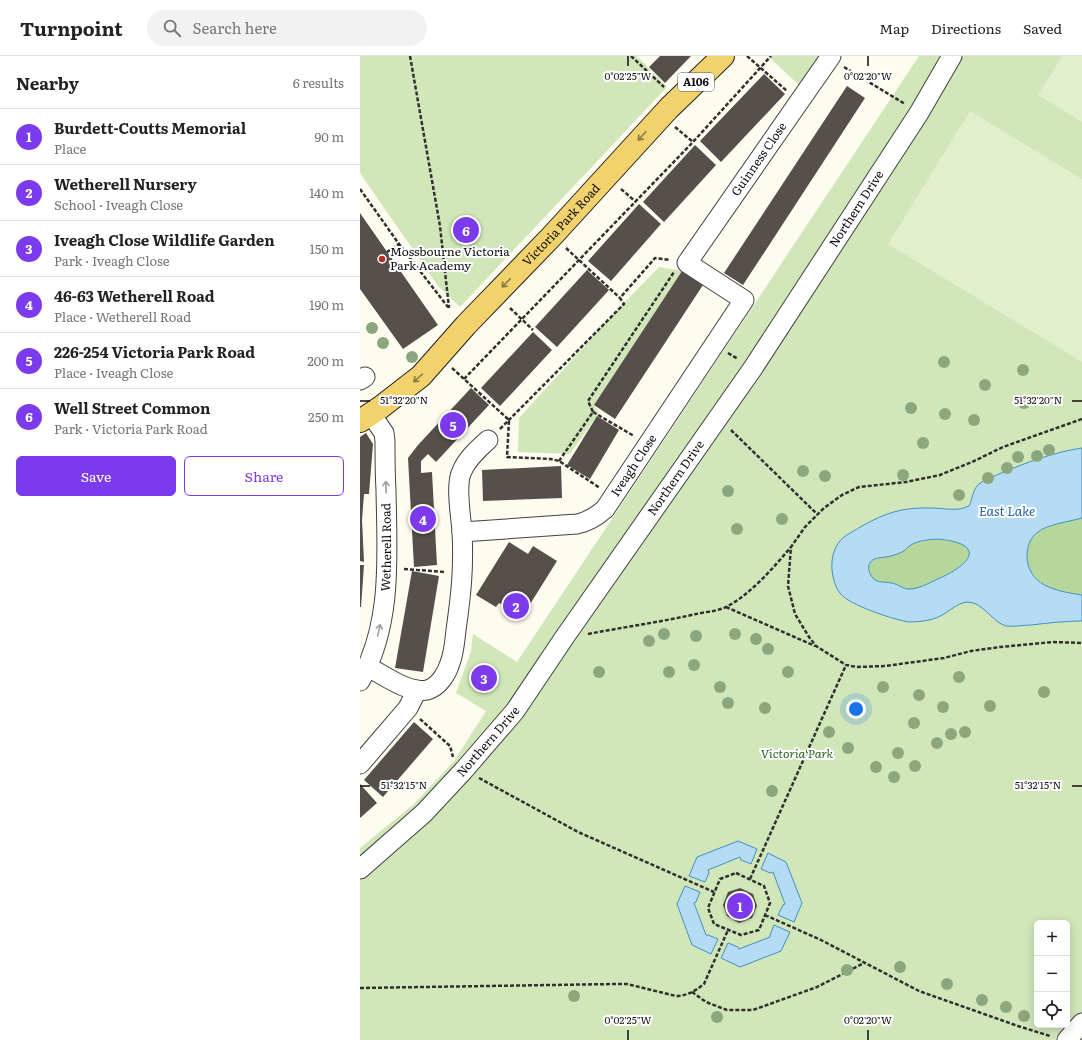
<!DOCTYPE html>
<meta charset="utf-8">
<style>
body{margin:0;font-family:Literata,serif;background:#f2f2f2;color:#222}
.controls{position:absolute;right:12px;bottom:12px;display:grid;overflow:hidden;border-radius:6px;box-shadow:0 2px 10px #0003}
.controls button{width:36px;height:36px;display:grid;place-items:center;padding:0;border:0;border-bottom:1px solid #e0e0e0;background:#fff;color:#222;font:20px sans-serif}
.you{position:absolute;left:496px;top:653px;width:14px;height:14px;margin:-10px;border:3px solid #fff;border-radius:50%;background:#1a73e8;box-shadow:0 0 0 6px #1a73e833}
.badge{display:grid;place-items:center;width:26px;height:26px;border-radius:50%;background:#7c3aed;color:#fff;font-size:13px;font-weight:700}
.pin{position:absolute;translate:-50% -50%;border:2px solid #fff;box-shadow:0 1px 4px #0006}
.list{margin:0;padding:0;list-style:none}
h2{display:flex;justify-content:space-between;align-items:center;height:52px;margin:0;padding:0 16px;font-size:17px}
h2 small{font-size:13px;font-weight:400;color:#767676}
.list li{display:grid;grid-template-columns:26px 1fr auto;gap:12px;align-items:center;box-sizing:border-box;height:56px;padding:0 16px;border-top:1px solid #e0e0e0}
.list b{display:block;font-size:15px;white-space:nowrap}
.list p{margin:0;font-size:13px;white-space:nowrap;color:#767676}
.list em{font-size:13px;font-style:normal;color:#767676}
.actions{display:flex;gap:8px;padding:12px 16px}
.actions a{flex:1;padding:9px 0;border:1px solid #7c3aed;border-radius:6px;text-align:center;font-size:14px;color:#7c3aed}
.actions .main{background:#7c3aed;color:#fff}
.icon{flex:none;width:22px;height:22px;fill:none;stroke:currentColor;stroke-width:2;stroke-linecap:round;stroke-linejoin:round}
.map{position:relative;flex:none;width:722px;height:984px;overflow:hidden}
header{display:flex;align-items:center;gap:24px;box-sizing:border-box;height:56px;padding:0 20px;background:#fff;border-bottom:1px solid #e0e0e0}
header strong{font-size:19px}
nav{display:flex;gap:22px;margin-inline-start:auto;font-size:14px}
.search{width:280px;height:36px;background:#f2f2f2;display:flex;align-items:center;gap:10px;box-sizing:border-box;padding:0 14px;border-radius:22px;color:#767676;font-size:15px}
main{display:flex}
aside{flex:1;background:#fff}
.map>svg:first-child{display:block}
</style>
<header>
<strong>Turnpoint</strong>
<div class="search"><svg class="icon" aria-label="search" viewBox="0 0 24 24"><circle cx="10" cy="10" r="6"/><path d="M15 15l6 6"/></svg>Search here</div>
<nav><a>Map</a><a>Directions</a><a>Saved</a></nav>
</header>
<main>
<aside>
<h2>Nearby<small>6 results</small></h2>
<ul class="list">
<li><span class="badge">1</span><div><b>Burdett-Coutts Memorial</b><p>Place</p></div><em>90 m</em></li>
<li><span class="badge">2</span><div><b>Wetherell Nursery</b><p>School · Iveagh Close</p></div><em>140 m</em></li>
<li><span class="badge">3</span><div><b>Iveagh Close Wildlife Garden</b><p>Park · Iveagh Close</p></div><em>150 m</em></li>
<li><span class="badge">4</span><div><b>46-63 Wetherell Road</b><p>Place · Wetherell Road</p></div><em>190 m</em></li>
<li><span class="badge">5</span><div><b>226-254 Victoria Park Road</b><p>Place · Iveagh Close</p></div><em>200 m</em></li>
<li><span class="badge">6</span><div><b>Well Street Common</b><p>Park · Victoria Park Road</p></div><em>250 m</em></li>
</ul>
<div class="actions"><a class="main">Save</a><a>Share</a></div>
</aside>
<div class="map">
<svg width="722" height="984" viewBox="0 0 722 984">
<rect width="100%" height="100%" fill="#fefbef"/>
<path fill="#d1e7ba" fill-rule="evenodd" d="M 0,0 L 277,0 L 307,31 L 100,251 L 78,230 L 0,117 Z
M 408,0 L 464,0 L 442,32 Z
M 559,0 L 722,0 L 722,984 L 0,984 L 0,792 L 55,747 L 94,705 L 126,655 L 96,637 L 111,595 L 113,578 L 157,606 ZM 677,867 L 707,867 L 707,969 L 677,969 Z
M 299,211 L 322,215 L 234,349 L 239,357 L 210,398 L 158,396 L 159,362 L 261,250 Z"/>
<path fill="#b5d79b" d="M 722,462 L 722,539 C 696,534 666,530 667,497 C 668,488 671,481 678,476 C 685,470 712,465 722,462 Z
M 577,483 C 624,487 615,506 580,522 C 571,526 561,532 551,533 C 543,534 539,528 531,527 C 524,525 517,528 512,521 C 509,518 507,510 510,507 C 513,501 521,502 526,501 C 532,500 539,497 544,495 C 548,492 551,488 556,486 C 563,484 570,483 577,483 Z"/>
<path fill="#e2eecc" d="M 702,0 L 722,0 L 722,66 L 678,39 Z
M 610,55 L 722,123 L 722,306 L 528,188 Z"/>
<path fill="#b6dcf3" stroke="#4190c6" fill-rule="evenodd" d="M 722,392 L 722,462 C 712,465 685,469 678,476 C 671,481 668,488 667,497 C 666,530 696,535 722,539 L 722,565 C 705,565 688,567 671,569 C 663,569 654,571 646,570 C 632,566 624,547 608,546 C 597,546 585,560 573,563 C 566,565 557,566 549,566 C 535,564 488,549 480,537 C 475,531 473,522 472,514 C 471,502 474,489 484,481 C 489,477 496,474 502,470 C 525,457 543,451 571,452 C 584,452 597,456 609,450 C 613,443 612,434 619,428 C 625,423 633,421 639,418 C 665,407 694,396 722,392 ZM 577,483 C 624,487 615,506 580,522 C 571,526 561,532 551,533 C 543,534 539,528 531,527 C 524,525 517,528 512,521 C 509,517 507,510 510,507 C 513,501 521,502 526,501 C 532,500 539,498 544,495 C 546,493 548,491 551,489 C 559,484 568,484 577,483 Z
M 378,785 L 397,793 L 391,808 L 381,804 L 380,801 L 348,814 L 349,817 L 345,826 L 329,820 L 337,801 Z
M 408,797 L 426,806 L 442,847 L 434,866 L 418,859 L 423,849 L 425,848 L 413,816 L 410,817 L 401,813 Z
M 325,830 L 340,836 L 336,846 L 334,847 L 346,879 L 348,879 L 358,883 L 351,898 L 332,889 L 317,848 Z
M 414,869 L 430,876 L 421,895 L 380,911 L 361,902 L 368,887 L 378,891 L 379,893 L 410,881 L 410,879 Z"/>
<path fill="#564f4b" d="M 300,0 L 331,0 L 305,27 L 289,11 Z
M 404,18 L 425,38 L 361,106 L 340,85 Z
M 487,30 L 505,42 L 383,229 L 364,217 Z
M 335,89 L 356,109 L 304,166 L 283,146 Z
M 279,148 L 301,168 L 251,225 L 228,205 Z
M 0,157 L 78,269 L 43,293 L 0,233 Z
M 227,214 L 249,234 L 197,291 L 175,271 Z
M 322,215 L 343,229 L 255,363 L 234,349 Z
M 173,276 L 192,294 L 140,350 L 121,332 Z
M 111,332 L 129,349 L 76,406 L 68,398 L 61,405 L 61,417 L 72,416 L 77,509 L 54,511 L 48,402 L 58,389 Z
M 237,360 L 259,374 L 230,423 L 207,409 Z
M 6,377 L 13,388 L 9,438 L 4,438 L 2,464 L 4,506 L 0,505 L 0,381 Z
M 201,410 L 202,442 L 123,445 L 122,414 Z
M 149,486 L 168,498 L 173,490 L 197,505 L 162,561 L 139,547 L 136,551 L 116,539 Z
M 0,509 L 4,509 L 1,551 L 0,551 Z
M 52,515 L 79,520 L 63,616 L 35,612 Z
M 54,666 L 73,683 L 23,741 L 4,724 Z
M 0,728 L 17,747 L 0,762 Z
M 380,832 L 393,838 L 397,850 L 392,862 L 379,867 L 367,860 L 363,849 L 368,836 Z"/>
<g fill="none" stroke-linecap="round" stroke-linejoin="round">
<defs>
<g id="minor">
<path d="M 0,324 L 5,321"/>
<path d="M 102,476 C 101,460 95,428 102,415 C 107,403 118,393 128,384"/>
<path id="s1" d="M 8,611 C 24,619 49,638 67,634 C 79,631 87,617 90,607 C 94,597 95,584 96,574 C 101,539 104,511 102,476 L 217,468 C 228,466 236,461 245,453 L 384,244 L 327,207 L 471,0"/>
<path id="s2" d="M 0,625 C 33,567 27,498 26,434 C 25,418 25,402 25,385 L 24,377 L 11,358"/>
<path d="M 0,708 L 48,652 L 57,634"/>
<path id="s3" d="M 0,813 L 64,757 L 104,714 L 155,655 L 204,582 L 393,312 L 559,57 L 592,0"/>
<path d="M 707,984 L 722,967"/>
</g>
<g id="major">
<path id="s4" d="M 0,365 L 21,351 L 61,320 L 106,269 L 192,180 L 309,52 L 363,0"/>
</g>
</defs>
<use href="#minor" stroke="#414141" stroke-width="21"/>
<use href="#major" stroke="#1f1f1f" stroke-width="24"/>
<path stroke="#303030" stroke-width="2.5" stroke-dasharray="4 2" stroke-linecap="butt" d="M 50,0 L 80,170 L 89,252
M 271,0 L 304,31
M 387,0 L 427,35
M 484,11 L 545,48
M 315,71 L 333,86
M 0,133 L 39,188 L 88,251
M 261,133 L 276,146
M 206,192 L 260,242
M 27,196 L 39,188
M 150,252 L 173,274
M 368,297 L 378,303
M 92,312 L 149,364 L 147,401 L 191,403 L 199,405 L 240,432
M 104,323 L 333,86 L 411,0
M 233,356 L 274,380
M 722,363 L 643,391 L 612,406 L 580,419 L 546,426 L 499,431 L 482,439 L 464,452 L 445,471 L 431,491 L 428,530 L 435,558 L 449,581 L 456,590 L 486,609 L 497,611 L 525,610 L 584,602 L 611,595 L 640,591 L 693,586 L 722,587
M 140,373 L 264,248 L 260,242 L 295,202 L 310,204
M 371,374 L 458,459
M 199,405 L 233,356 L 228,345 L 314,216
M 44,513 L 85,516
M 366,551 L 455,590
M 228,578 C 264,571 301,566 336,558 C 346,556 358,555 366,551 C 390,539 414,511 431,491
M 60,663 L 90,690 L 93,701
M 119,722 L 218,776 L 354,836
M 376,817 L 404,830 L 410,847 L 399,874 L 381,879 L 354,868 L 348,852 L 360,823 Z
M 390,823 L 486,609
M 405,859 L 461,884 L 559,935 L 658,970 L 690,980
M 0,932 L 254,928 L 267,928 L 316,940 C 327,940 335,935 344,928 L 368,874
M 332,936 L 346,946 L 367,954 L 393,954 L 457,931 L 504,907"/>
<use href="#minor" stroke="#fff" stroke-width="19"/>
<use href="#major" stroke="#f1d26c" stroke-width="22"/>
</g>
<g fill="#8ca77e">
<circle cx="12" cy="272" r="6"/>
<circle cx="23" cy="287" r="6"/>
<circle cx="52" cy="301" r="6"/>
<circle cx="584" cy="306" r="6"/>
<circle cx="663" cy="314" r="6"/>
<circle cx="625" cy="329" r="6"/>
<circle cx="664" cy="347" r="6"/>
<circle cx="551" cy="352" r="6"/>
<circle cx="585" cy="358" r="6"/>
<circle cx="614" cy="364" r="6"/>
<circle cx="563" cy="387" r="6"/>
<circle cx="689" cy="394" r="6"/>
<circle cx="677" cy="400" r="6"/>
<circle cx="658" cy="401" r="6"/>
<circle cx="647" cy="412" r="6"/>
<circle cx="443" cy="415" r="6"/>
<circle cx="543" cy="419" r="6"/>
<circle cx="465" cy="420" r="6"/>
<circle cx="628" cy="422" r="6"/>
<circle cx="368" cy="435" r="6"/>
<circle cx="599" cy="439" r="6"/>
<circle cx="422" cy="463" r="6"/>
<circle cx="377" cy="473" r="6"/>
<circle cx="304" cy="578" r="6"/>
<circle cx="375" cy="578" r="6"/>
<circle cx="336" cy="580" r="6"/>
<circle cx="396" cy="583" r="6"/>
<circle cx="289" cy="585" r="6"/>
<circle cx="408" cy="593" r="6"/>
<circle cx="334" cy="609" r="6"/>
<circle cx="239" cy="616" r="6"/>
<circle cx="309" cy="616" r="6"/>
<circle cx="428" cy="616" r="6"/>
<circle cx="599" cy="621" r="6"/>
<circle cx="360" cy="631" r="6"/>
<circle cx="523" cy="631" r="6"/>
<circle cx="684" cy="636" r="6"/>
<circle cx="559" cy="639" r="6"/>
<circle cx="368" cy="647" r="6"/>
<circle cx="630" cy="650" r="6"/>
<circle cx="583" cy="651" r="6"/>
<circle cx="405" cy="652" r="6"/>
<circle cx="554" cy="667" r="6"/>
<circle cx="469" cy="676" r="6"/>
<circle cx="605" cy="676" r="6"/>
<circle cx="591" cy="678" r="6"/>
<circle cx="577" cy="687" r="6"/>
<circle cx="488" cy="692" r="6"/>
<circle cx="538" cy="697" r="6"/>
<circle cx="555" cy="710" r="6"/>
<circle cx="516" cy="711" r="6"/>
<circle cx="534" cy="721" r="6"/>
<circle cx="412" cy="735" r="6"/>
<circle cx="540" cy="911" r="6"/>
<circle cx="487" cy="914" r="6"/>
<circle cx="587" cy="928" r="6"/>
<circle cx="214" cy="940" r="6"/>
<circle cx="622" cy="944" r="6"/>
<circle cx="646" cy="951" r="6"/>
<circle cx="664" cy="960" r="6"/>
<circle cx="357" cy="961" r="6"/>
</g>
<defs><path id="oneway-shaft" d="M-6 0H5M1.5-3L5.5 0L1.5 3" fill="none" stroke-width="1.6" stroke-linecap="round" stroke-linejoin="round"/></defs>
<g stroke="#8b7a42">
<use href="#oneway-shaft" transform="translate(282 80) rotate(132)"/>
<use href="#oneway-shaft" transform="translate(146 227) rotate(134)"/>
<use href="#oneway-shaft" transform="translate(58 322) rotate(138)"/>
</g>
<g stroke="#9f9f9f">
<use href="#oneway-shaft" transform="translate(26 431) rotate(-91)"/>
<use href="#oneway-shaft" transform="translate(19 574) rotate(-77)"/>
</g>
<path fill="none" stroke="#0e0e0e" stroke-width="1.5" d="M 268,0 L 268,10M 508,0 L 508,10M 0,345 L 10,345M 712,345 L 722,345M 0,730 L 10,730M 712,730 L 722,730M 268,974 L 268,984M 508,974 L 508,984"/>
<circle fill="#b62d32" stroke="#fff" stroke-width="1.5" cx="22" cy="203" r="4"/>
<g text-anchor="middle" stroke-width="4" stroke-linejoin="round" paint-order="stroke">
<rect fill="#fff" stroke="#565656" stroke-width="1" x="318" y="17" width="36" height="18" rx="3"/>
<g font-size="11" font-weight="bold" fill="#0e0e0e">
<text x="336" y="30">A106</text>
</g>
<g font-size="12" fill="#0e0e0e" stroke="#fff">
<text dy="4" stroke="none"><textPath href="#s1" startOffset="826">Guinness Close</textPath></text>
<text dy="4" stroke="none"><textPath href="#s3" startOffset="829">Northern Drive</textPath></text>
<text dy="4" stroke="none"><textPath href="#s4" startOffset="282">Victoria Park Road</textPath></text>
<text dy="4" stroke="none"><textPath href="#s1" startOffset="433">Iveagh Close</textPath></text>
<text dy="4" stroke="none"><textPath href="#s3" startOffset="505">Northern Drive</textPath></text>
<text dy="4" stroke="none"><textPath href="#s2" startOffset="138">Wetherell Road</textPath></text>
<text dy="4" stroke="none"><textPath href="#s3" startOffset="181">Northern Drive</textPath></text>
</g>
<g font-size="12" fill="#0e0e0e" stroke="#fff" text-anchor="start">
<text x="30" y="200">Mossbourne Victoria<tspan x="30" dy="14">Park Academy</tspan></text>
</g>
<g font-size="12" font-style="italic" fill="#2e6221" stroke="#fff">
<text x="437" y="702">Victoria Park</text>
</g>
<g font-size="13" font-style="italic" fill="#1d6299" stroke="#fff">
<text x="647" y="460">East Lake</text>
</g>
</g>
<g font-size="10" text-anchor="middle" fill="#0e0e0e" stroke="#fff" stroke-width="4" stroke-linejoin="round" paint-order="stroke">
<text x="268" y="24">0°02'25"W</text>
<text x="508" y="24">0°02'20"W</text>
<text x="44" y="348">51°32'20"N</text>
<text x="678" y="348">51°32'20"N</text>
<text x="44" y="733">51°32'15"N</text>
<text x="678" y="733">51°32'15"N</text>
<text x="268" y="968">0°02'25"W</text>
<text x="508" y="968">0°02'20"W</text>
</g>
</svg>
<div class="controls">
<button>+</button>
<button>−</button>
<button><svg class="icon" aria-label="locate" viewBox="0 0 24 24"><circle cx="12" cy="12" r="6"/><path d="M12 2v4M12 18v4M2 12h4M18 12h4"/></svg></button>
</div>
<div class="you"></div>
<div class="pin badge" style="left:380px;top:850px">1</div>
<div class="pin badge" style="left:156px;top:550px">2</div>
<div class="pin badge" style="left:124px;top:622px">3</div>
<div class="pin badge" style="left:63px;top:463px">4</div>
<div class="pin badge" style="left:93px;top:369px">5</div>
<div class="pin badge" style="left:106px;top:174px">6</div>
</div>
</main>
